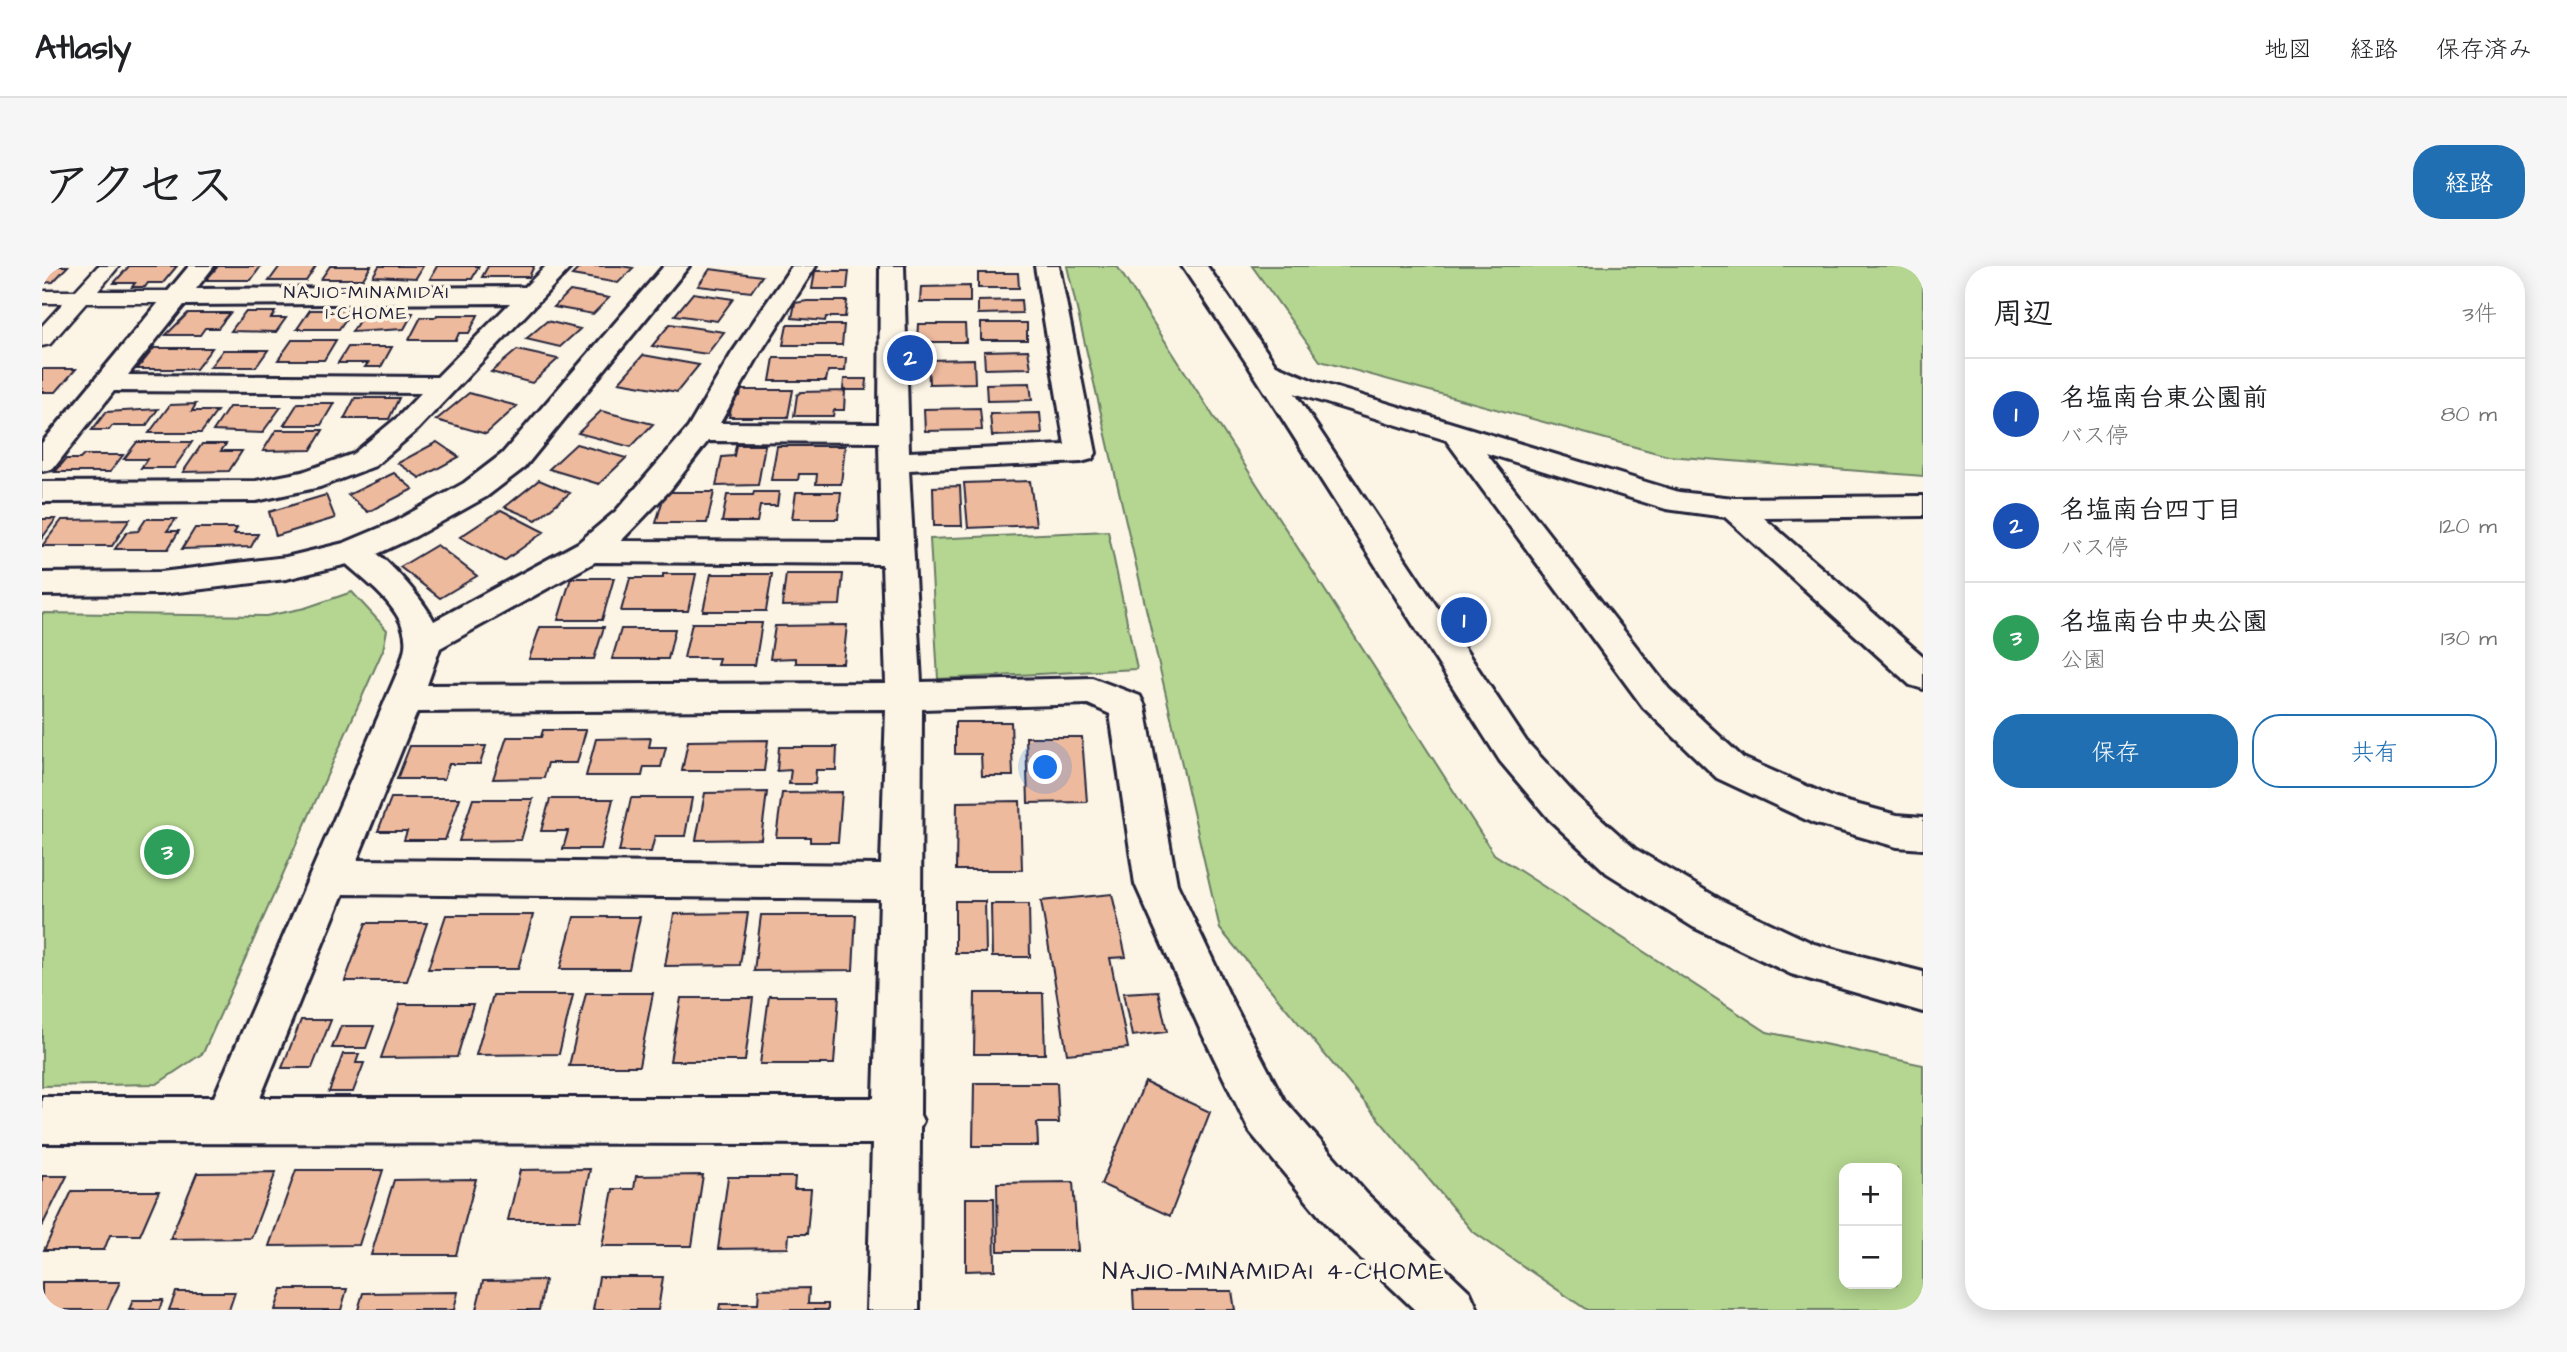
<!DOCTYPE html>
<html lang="ja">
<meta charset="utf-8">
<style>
body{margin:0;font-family:"Architects Daughter","Klee One",sans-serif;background:#f6f6f6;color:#202124}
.controls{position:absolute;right:21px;bottom:21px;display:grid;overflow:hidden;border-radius:14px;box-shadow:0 4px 18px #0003}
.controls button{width:63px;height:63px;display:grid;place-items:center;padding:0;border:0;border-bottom:2px solid #e0e0e0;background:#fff;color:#202124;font:35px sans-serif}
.you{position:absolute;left:1004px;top:502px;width:24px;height:24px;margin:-18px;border:5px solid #fff;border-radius:50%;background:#1a73e8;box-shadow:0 0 0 10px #1a73e833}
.badge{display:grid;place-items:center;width:46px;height:46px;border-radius:50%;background:#1f6fb2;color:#fff;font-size:23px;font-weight:700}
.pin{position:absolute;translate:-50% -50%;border:4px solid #fff;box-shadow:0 2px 7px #0006}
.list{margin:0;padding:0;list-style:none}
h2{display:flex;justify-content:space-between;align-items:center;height:91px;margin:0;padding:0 28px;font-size:30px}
h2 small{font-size:23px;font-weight:400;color:#757577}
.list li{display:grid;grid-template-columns:46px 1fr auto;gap:21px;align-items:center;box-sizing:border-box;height:112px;padding:0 28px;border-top:2px solid #e0e0e0}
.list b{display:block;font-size:26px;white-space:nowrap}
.list p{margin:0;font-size:23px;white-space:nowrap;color:#757577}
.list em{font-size:23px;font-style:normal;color:#757577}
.actions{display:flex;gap:14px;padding:21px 28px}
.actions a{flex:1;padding:16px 0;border:2px solid #1f6fb2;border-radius:28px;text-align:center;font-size:24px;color:#1f6fb2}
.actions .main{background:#1f6fb2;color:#fff}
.map{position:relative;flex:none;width:1881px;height:1044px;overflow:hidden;border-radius:28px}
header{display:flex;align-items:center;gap:42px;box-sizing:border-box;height:98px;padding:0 35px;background:#fff;border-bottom:2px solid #e0e0e0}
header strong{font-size:33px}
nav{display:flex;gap:38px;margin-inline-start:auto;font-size:24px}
.intro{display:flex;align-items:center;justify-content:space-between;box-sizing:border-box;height:168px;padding:0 42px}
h1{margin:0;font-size:49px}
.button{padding:18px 32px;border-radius:28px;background:#1f6fb2;color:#fff;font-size:24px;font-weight:700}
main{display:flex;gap:42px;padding:0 42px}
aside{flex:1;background:#fff;border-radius:28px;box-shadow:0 4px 18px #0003}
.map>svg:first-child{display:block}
</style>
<header>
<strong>Atlasly</strong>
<nav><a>地図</a><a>経路</a><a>保存済み</a></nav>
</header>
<div class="intro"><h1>アクセス</h1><a class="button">経路</a></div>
<main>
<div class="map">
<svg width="1881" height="1044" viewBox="0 0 1881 1044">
<rect width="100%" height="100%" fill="#fcf5e5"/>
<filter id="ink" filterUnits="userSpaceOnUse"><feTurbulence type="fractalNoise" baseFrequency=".0143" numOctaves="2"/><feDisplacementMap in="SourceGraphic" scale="14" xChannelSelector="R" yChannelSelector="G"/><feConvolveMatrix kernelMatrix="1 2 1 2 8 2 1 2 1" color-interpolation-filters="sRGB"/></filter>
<g filter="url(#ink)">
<path fill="#b4d690" stroke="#6b7c66" stroke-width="2" fill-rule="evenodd" d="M 1025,0 L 1075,0 L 1452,588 L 1725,766 L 1881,799 L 1881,1044 L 1545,1044 L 1430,965 L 1178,663 ZM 1802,902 L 1855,902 L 1855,1018 L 1802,1018 Z
M 1210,0 L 1881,0 L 1881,210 L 1626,190 L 1278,95 Z
M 1066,265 L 1095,403 L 896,413 L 888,273 Z
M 310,326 L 345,364 L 341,384 L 161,787 L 115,818 L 0,820 L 0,347 L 224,350 L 263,342 Z"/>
<path fill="#edba9e" stroke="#22223b" stroke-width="2" d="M 0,0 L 26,0 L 11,16 L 0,17 Z
M 87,0 L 135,0 L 121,17 L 106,17 L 103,21 L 90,21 L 93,17 L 72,17 Z
M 176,0 L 219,0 L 209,14 L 164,14 Z
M 238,0 L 274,0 L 264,15 L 227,15 Z
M 288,0 L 329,0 L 321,13 L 279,13 Z
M 337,0 L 381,0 L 374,12 L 331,10 Z
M 395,0 L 437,0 L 430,13 L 388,13 Z
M 446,0 L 492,0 L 487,11 L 440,11 Z
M 539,0 L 579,0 L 591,2 L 576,17 L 530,9 Z
M 668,3 L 720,10 L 709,26 L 656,20 Z
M 773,5 L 807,5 L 805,23 L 770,23 Z
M 936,7 L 976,7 L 977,22 L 936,22 Z
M 928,20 L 928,36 L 878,36 L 879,21 Z
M 528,25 L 567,32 L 551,48 L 512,41 Z
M 651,27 L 691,33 L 675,55 L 633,49 Z
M 979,34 L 980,47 L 936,48 L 936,35 Z
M 765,35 L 805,35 L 803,51 L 784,51 L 783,55 L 750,52 L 753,37 Z
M 268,44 L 310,44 L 297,63 L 255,63 Z
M 203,46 L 233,46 L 229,52 L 244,52 L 234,66 L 189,65 Z
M 146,47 L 188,47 L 176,62 L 163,62 L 158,69 L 124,69 Z
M 322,47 L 371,47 L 362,63 L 310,66 Z
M 395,49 L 436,49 L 427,67 L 417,67 L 414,74 L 367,74 L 379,51 L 394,51 Z
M 505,55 L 538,63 L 518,81 L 484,73 Z
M 939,57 L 985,57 L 985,74 L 939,74 Z
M 628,58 L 682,66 L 665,88 L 610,80 Z
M 876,58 L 923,58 L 924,76 L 875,76 Z
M 745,59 L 802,59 L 800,79 L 741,79 Z
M 250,74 L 294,74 L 282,94 L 236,94 Z
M 306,81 L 350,81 L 339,101 L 323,101 L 326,97 L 296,97 Z
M 112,82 L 170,82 L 154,103 L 95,103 Z
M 181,84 L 226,84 L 214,101 L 168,101 Z
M 475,84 L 516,93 L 490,117 L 449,106 Z
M 986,84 L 989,102 L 943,103 L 942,85 Z
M 601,89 L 657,99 L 635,126 L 577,116 Z
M 732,92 L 804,92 L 803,105 L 786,105 L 784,115 L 728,115 Z
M 932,93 L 933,117 L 887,118 L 886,94 Z
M 0,103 L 34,103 L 14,126 L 0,126 Z
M 802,113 L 825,113 L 824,124 L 801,124 Z
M 988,117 L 990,134 L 945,135 L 944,118 Z
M 699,124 L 751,124 L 746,151 L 687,151 L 692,130 L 698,130 Z
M 803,125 L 802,144 L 792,144 L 791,150 L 752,150 L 755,129 L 759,126 Z
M 427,127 L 475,140 L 444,168 L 394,154 Z
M 313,132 L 357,132 L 347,153 L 302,153 Z
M 256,137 L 292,137 L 279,159 L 242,159 Z
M 154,138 L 150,145 L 175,145 L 159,167 L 107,167 L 128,139 Z
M 187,141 L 239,141 L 220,167 L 171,165 Z
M 938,142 L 940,164 L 883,165 L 882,143 Z
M 116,143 L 104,160 L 70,160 L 67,164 L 50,164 L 64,146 Z
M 559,145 L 611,158 L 589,181 L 536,167 Z
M 998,147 L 1000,168 L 950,170 L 948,148 Z
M 234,164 L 281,164 L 269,184 L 221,185 Z
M 95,176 L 150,176 L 132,202 L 99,202 L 105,193 L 82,193 Z
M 395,176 L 417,191 L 378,212 L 356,197 Z
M 160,178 L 184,178 L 179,185 L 200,185 L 187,205 L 141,206 Z
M 534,178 L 584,192 L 557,218 L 507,203 Z
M 694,179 L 723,179 L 716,219 L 674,220 L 680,191 L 692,190 Z
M 735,180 L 803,180 L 799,218 L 774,218 L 775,208 L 757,208 L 756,214 L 729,214 Z
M 42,189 L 81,189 L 68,206 L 13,206 L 24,193 L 38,193 Z
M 352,207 L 371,223 L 326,246 L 306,229 Z
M 497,214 L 528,227 L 494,254 L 463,241 Z
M 988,215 L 994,259 L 926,262 L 922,217 Z
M 918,220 L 920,260 L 892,260 L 891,221 Z
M 623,226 L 672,226 L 665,257 L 614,257 Z
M 712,226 L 737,226 L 735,240 L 718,240 L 715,256 L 680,256 L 685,229 L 711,229 Z
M 754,226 L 799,226 L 796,253 L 750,253 Z
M 284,229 L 293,252 L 234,270 L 227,246 Z
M 459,244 L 502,266 L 462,295 L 418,271 Z
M 0,253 L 14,253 L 0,272 Z
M 88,253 L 70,280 L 0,280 L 20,254 Z
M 104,253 L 134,253 L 125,265 L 137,265 L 126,283 L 73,283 L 85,266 L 96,265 Z
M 153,262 L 195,262 L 192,268 L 216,268 L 209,281 L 140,283 Z
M 395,279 L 435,310 L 398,332 L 358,301 Z
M 621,308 L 654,308 L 646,345 L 579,345 L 588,312 L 621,312 Z
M 669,308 L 730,308 L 724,345 L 661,345 Z
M 744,308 L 801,308 L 798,339 L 740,340 Z
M 529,312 L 572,312 L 560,354 L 516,354 Z
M 650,357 L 720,357 L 713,399 L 675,399 L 677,392 L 642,392 Z
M 805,359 L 801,397 L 754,397 L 754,392 L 728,393 L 733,360 Z
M 498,361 L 562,361 L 552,393 L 487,393 Z
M 579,363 L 633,363 L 626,393 L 570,393 Z
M 913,456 L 969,456 L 971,510 L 940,510 L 939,488 L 913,488 Z
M 501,464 L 544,464 L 535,497 L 506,497 L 502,512 L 451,513 L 465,471 L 499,471 Z
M 984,471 L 1040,471 L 1045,536 L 986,537 Z
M 609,472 L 607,481 L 624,481 L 619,501 L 602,501 L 600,510 L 544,510 L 554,473 Z
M 726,474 L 722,505 L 640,505 L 646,475 Z
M 368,480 L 444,480 L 438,498 L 407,498 L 402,513 L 355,513 Z
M 737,481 L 795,481 L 794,504 L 774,504 L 773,518 L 747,518 L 749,504 L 735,505 Z
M 725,526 L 719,573 L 654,574 L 663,527 Z
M 800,526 L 796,576 L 768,576 L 768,571 L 734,571 L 740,527 Z
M 349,532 L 418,532 L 403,574 L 362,574 L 365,565 L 336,565 Z
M 589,532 L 650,532 L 643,570 L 613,570 L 609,586 L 577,586 Z
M 431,533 L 491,533 L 479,574 L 417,575 Z
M 508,533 L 571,533 L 559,583 L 521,583 L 526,565 L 499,565 Z
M 978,535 L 980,604 L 914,604 L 915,536 Z
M 1070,628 L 1084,691 L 1068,692 L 1086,782 L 1025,788 L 999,635 Z
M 913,635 L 943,635 L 944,687 L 913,687 Z
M 949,638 L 987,638 L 988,691 L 950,691 Z
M 706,647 L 698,699 L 623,700 L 632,648 Z
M 404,649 L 491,649 L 476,703 L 386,703 Z
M 719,649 L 814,649 L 811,704 L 712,705 Z
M 532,651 L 598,651 L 587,703 L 518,703 Z
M 324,657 L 385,657 L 365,715 L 303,715 Z
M 1116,725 L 1125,766 L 1090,770 L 1081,727 Z
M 544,727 L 611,727 L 597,800 L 527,800 Z
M 933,727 L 1001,727 L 1003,788 L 932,788 Z
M 451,729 L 531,729 L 517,788 L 434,789 Z
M 727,730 L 797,730 L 792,798 L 718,798 Z
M 639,732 L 711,732 L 703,795 L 628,795 Z
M 358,738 L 431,738 L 415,791 L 339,792 Z
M 259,754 L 289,754 L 270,802 L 240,802 Z
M 299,760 L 332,760 L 324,782 L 290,782 Z
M 301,788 L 317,788 L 314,797 L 322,797 L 311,826 L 287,826 Z
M 1103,816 L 1168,846 L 1128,950 L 1059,918 Z
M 932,817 L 1015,817 L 1017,857 L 995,857 L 996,880 L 931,880 Z
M 548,903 L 538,954 L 466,954 L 478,904 Z
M 254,904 L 341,904 L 317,979 L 227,980 Z
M 234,906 L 209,972 L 128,973 L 155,907 Z
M 661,909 L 650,980 L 560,980 L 571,923 L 592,923 L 594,910 Z
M 0,910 L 25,910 L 0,960 Z
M 686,911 L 753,911 L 752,923 L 769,923 L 765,968 L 747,968 L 746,982 L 676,983 Z
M 434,913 L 414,989 L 329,989 L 352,914 Z
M 1031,916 L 1036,985 L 956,985 L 955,917 Z
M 30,925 L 117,925 L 98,969 L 68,969 L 62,984 L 2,984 Z
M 924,932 L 952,932 L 953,1004 L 924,1005 Z
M 557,1011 L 621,1011 L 616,1044 L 551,1044 Z
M 503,1014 L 497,1044 L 434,1044 L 441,1015 Z
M 0,1016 L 78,1016 L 65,1044 L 0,1044 Z
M 767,1022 L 766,1038 L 786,1038 L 786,1044 L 677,1044 L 678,1038 L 716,1038 L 717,1023 Z
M 240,1023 L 305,1023 L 299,1044 L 233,1044 Z
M 1091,1025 L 1190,1025 L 1193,1044 L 1092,1044 Z
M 134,1026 L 193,1026 L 187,1044 L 127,1044 Z
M 416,1026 L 412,1044 L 316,1044 L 321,1027 Z
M 91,1034 L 121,1034 L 117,1044 L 87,1044 Z"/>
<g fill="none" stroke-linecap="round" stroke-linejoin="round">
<defs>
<path id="pedestrian" d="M 56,0 L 77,0 L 56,25 L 135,25 L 142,27 L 146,31 L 142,35 L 135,37 L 44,37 L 8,78 L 0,80 L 0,60 L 21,37 L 0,37 L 0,25 L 33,25 Z"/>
<path id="minor" d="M 147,0 L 172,0 L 154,23 L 483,21 L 504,0 L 530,0 L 376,163 L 333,200 L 278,221 L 214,235 L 0,236 L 0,216 L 214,215 L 260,206 L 311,188 L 356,151 L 379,127 L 72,125 L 11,203 L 0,205 L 0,177 ZM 468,37 L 395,111 L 86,109 L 142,39 Z
M 750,0 L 774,0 L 718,87 L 678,157 L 837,158 L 838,0 L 862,0 L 867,186 L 1023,179 L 993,0 L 1017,0 L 1054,187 L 1050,193 L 1039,196 L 867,204 L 879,416 L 1050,412 L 1098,430 L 1103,440 L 1135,618 L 1190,735 L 1242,834 L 1325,928 L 1428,1026 L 1436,1044 L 1373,1044 L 1289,964 L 1208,866 L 1158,763 L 1093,618 L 1068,448 L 1046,438 L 880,443 L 878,849 L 881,855 L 878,861 L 877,1044 L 825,1044 L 830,878 L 0,877 L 0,831 L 172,831 L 344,433 C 351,416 360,399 363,381 C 368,345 322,315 300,294 L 295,286 L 300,278 C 307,276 313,274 321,278 C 342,288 381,333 392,355 L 536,277 L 574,245 L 646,162 L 690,87 ZM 666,175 L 837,176 L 839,276 L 579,275 L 628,224 ZM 553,296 L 840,298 L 844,417 L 385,419 L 398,382 ZM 844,443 L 839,599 L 315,594 L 375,446 ZM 301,628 L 838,633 L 832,832 L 218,832 Z
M 1222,94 L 1272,115 L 1637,226 L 1692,232 L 1881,230 L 1881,250 L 1722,252 L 1881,390 L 1881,423 L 1868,419 L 1683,251 L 1624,243 L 1444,187 L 1627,423 L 1701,492 L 1794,533 L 1855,549 L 1881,551 L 1881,583 L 1855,581 L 1771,557 L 1675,512 L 1601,441 L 1404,174 L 1252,127 L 1212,108 L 1208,102 L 1212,96 Z"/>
<path id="tertiary" d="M 622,0 L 647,0 L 482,202 L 444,231 L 374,270 L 322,294 L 244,313 L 119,328 L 0,329 L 0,307 L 119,306 L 244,291 L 302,277 L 352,256 L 422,217 L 460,188 Z
M 1140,0 L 1165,0 L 1236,102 L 1484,475 L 1535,531 L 1593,583 L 1681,635 L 1772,678 L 1881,706 L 1881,746 L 1749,708 L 1651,661 L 1565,607 L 1507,553 L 1458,495 L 1208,102 Z"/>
</defs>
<use href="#pedestrian" stroke="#22223b" stroke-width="5"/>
<use href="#minor" stroke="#22223b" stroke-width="6"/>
<use href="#tertiary" stroke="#22223b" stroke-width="6"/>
<use href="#pedestrian" fill="#fcf5e5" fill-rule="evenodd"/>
<use href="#minor" fill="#fcf5e5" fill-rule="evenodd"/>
<use href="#tertiary" fill="#fcf5e5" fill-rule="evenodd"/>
</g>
</g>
<g text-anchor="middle" stroke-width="7" stroke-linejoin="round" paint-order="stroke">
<g font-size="18" letter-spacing="2" fill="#22223b" stroke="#fcf5e5">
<text x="325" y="32">NAJIO-MINAMIDAI<tspan x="325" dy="21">1-CHOME</tspan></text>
</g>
<g font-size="24" letter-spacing="2" fill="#22223b" stroke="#fcf5e5">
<text x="1232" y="1013">NAJIO-MINAMIDAI 4-CHOME</text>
</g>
</g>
</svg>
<div class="controls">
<button>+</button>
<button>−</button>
</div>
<div class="you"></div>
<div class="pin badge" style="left:1422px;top:354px;background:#1a4fb4">1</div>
<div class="pin badge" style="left:868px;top:92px;background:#1a4fb4">2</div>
<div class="pin badge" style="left:125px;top:586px;background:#2e9e5b">3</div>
</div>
<aside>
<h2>周辺<small>3件</small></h2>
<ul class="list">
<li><span class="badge" style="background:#1a4fb4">1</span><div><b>名塩南台東公園前</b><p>バス停</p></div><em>80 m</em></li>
<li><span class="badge" style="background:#1a4fb4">2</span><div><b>名塩南台四丁目</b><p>バス停</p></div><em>120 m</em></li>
<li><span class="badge" style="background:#2e9e5b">3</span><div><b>名塩南台中央公園</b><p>公園</p></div><em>130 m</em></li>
</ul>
<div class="actions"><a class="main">保存</a><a>共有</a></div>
</aside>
</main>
